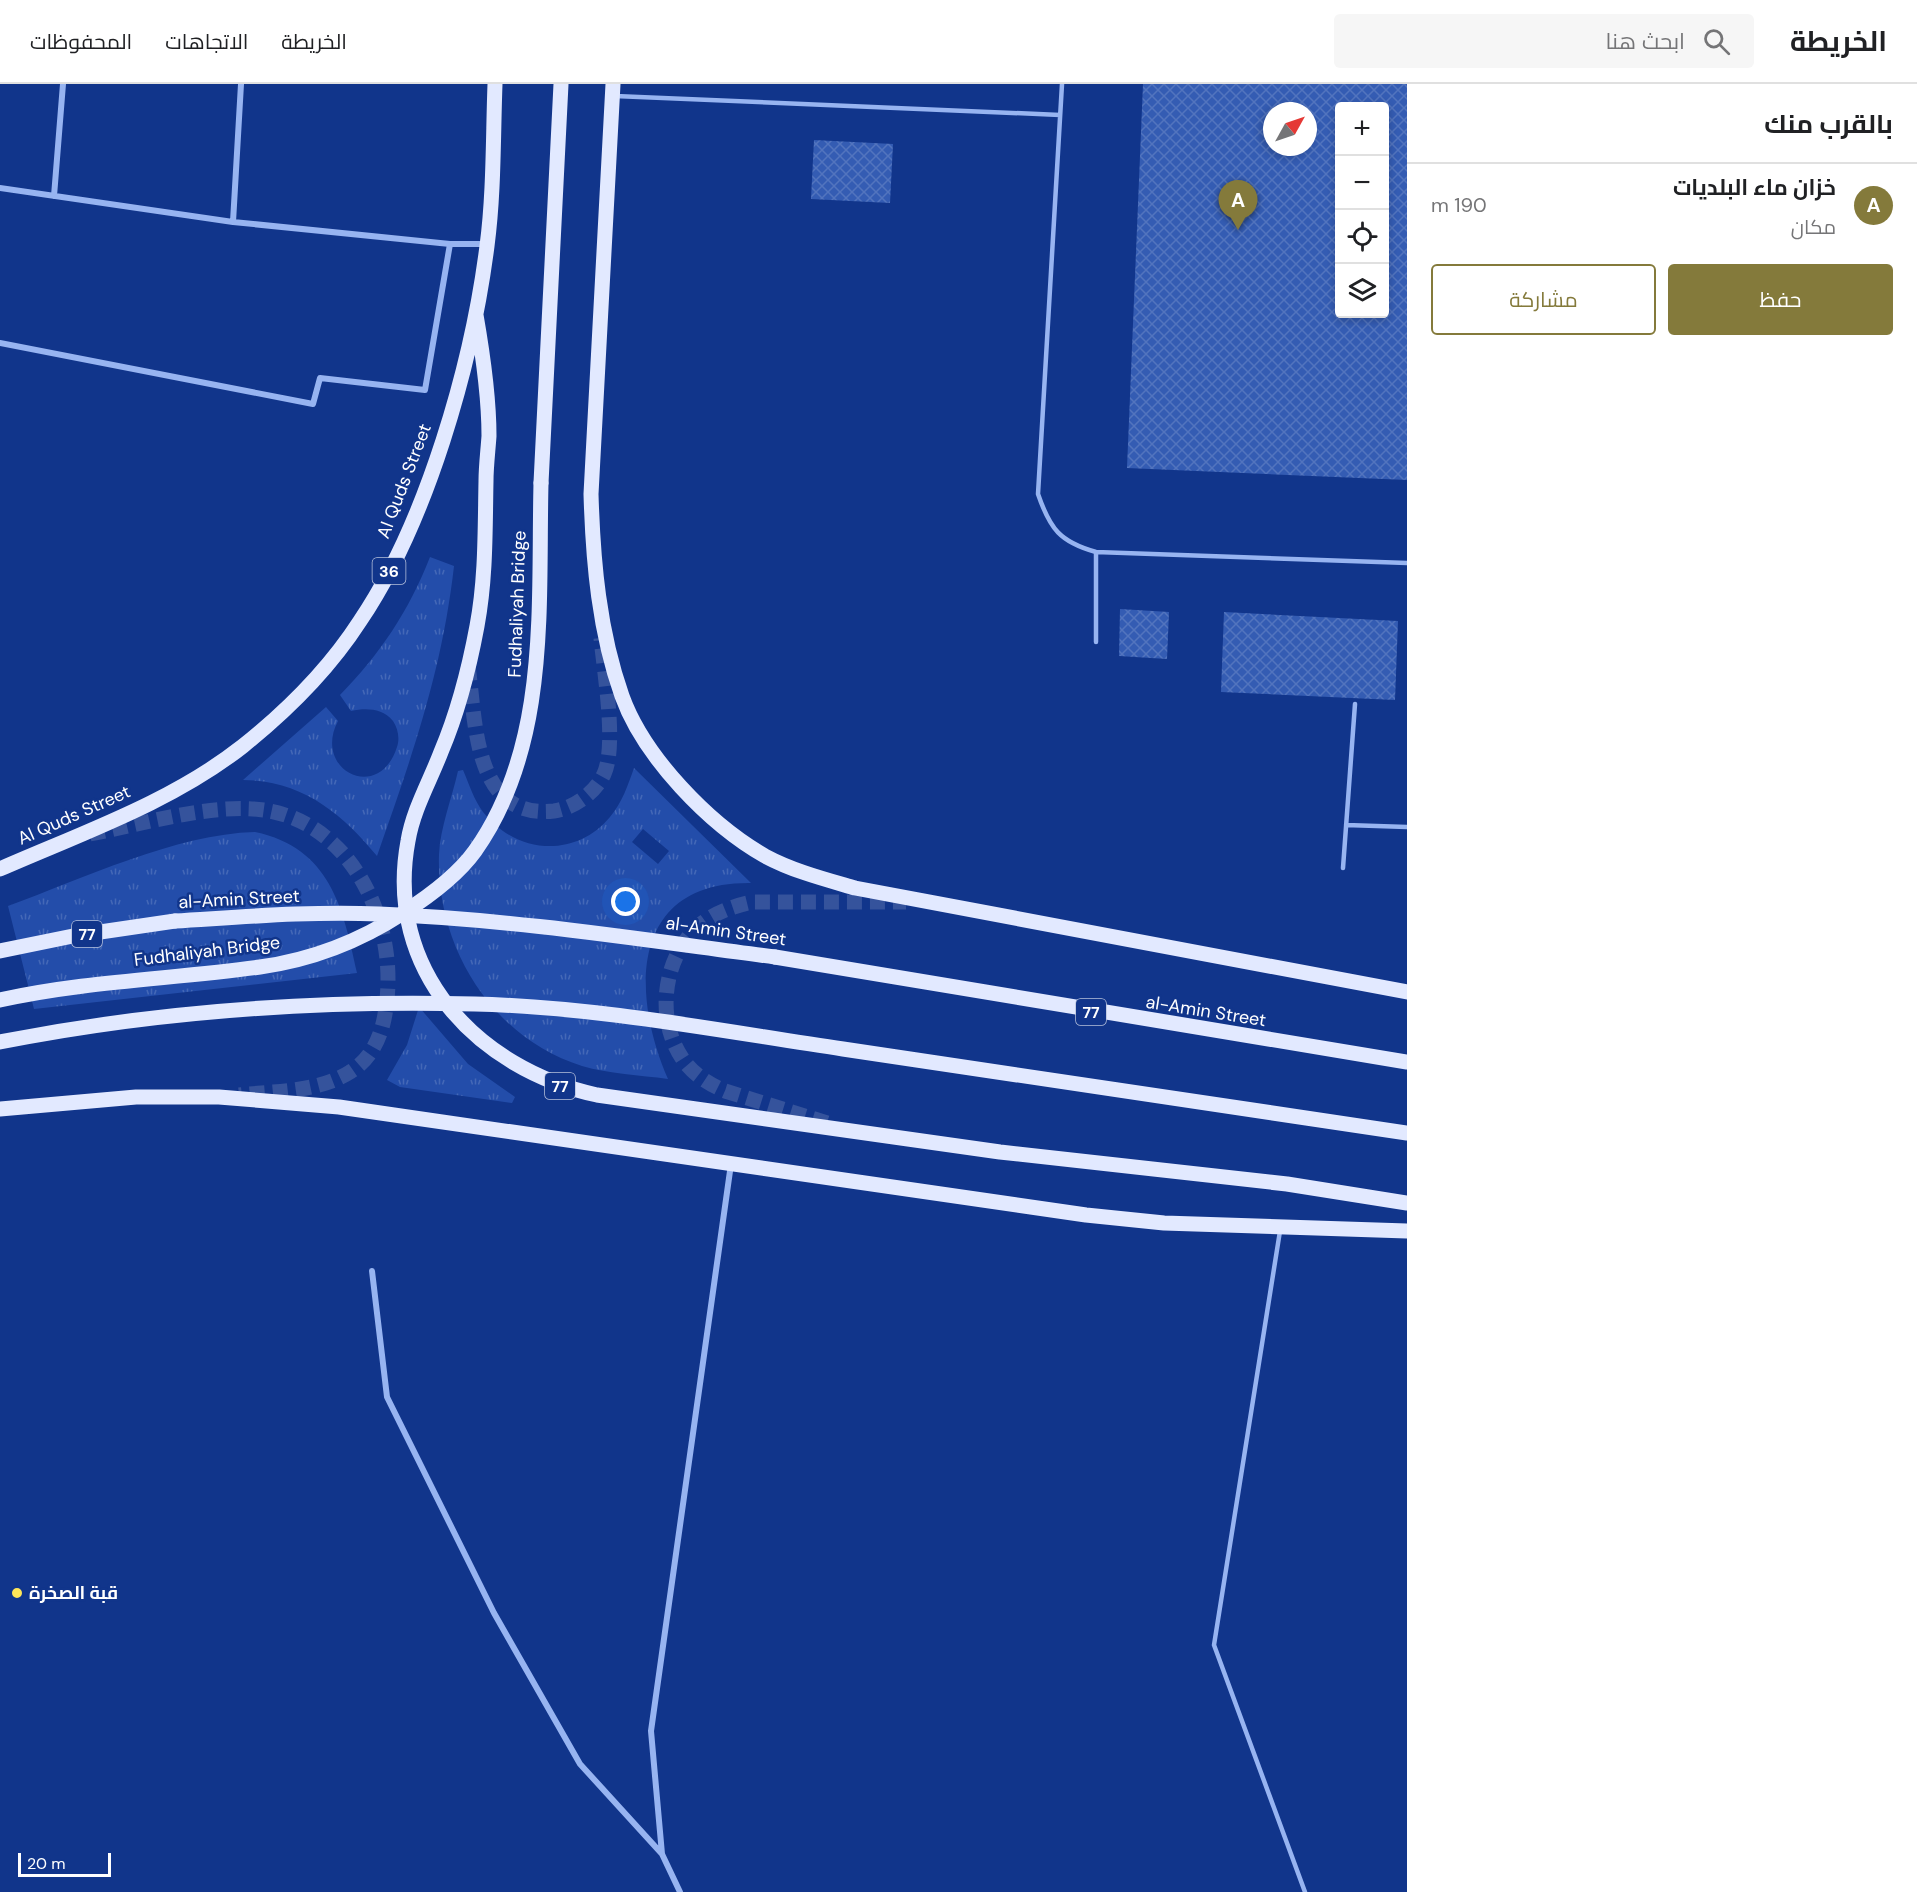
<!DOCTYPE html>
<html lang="ar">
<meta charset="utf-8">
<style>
body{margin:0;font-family:"DM Sans",Cairo,sans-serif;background:#f6f6f6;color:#202124;direction:rtl}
.controls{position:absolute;right:18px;top:18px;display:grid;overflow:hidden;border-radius:6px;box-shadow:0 3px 9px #0003}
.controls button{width:54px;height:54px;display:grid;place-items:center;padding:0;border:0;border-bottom:2px solid #e0e0e0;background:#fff;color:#202124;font:30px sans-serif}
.compass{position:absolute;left:1263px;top:18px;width:54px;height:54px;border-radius:50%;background:#fff;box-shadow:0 3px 9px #0003;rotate:50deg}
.scale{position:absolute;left:18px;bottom:15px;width:93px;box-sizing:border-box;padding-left:6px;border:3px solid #fff;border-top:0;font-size:16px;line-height:21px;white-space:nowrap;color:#fff;-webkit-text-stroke:4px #11358b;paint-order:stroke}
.you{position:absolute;left:626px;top:818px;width:21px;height:21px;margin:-15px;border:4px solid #fff;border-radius:50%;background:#1a73e8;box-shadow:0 0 0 9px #1a73e833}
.badge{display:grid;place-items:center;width:39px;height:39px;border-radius:50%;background:#847a3b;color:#fff;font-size:20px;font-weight:700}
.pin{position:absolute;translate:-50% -50px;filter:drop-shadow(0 2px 3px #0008)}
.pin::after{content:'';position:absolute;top:32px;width:21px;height:18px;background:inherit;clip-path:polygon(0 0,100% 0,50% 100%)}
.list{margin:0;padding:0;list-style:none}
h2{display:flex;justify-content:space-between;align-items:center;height:78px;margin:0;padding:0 24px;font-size:26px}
h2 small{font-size:20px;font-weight:400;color:#757577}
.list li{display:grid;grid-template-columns:39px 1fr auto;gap:18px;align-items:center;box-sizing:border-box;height:84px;padding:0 24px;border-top:2px solid #e0e0e0}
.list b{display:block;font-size:22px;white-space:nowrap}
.list p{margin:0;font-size:20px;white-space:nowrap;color:#757577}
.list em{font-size:20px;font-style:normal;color:#757577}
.actions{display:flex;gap:12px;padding:18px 24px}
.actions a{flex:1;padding:14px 0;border:2px solid #847a3b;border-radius:6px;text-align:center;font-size:21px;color:#847a3b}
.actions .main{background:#847a3b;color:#fff}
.icon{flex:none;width:33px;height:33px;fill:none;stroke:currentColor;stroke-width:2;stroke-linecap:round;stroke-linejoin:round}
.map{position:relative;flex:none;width:1407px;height:1808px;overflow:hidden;direction:ltr}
header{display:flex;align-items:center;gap:36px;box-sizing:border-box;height:84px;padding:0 30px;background:#fff;border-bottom:2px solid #e0e0e0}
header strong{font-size:28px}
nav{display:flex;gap:33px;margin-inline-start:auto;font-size:21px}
.search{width:420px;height:54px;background:#f6f6f6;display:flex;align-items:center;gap:15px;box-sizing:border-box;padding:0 21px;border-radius:6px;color:#757577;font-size:22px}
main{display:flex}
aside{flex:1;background:#fff}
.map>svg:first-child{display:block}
</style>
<header>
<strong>الخريطة</strong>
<div class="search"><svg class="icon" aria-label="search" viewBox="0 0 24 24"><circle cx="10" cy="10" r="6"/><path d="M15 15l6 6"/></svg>ابحث هنا</div>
<nav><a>الخريطة</a><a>الاتجاهات</a><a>المحفوظات</a></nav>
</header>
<main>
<aside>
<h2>بالقرب منك<small></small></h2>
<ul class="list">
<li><span class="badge">A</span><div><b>خزان ماء البلديات</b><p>مكان</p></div><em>190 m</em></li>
</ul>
<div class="actions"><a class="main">حفظ</a><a>مشاركة</a></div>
</aside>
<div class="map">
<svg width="1407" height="1808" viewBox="0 0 1407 1808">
<defs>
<pattern id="grass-tufts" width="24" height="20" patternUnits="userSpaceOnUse" patternTransform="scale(1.5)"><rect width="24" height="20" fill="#234daa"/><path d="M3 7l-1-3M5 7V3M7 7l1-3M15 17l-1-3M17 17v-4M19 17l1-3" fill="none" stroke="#4468b7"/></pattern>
<pattern id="building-cross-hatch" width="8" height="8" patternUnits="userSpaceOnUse" patternTransform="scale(1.5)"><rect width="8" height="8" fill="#345cb3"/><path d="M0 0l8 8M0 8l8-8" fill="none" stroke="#5274be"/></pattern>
</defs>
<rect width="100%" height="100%" fill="#11358b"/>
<path fill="url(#grass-tufts)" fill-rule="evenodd" d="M 430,473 L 454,482 C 442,588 412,672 377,772 C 342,729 301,696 243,696 L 326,623 L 338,637 C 312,686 379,720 397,663 C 400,655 398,644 393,637 C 382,624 366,624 351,627 L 340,611 C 380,570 409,527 430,473 Z
M 634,684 L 751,799 C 629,797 631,911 668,995 C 640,991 609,990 582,982 C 492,954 436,863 439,771 C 440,744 452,714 458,687 L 463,686 C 469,700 474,716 483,728 C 516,770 575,775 610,733 C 622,719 628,701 634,684 ZM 643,745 L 669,767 L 658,780 L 632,758 Z
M 255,748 C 330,764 343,823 357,889 L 34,925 L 8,822 C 82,795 176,750 255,748 Z
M 419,923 L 468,980 L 515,1013 L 512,1019 L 400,1003 L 387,996 L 407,961 Z"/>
<path fill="url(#building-cross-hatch)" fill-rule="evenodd" d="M 1143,0 L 1407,0 L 1407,396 L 1127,384 ZM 1340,22 L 1384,22 L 1384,230 L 1340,230 ZM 1272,27 L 1308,27 L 1308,63 L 1272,63 Z
M 814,56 L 893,60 L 890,119 L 811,115 Z
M 1120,525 L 1169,528 L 1167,575 L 1119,572 Z
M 1224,528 L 1398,537 L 1395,616 L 1221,608 Z"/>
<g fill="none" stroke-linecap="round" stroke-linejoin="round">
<path stroke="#35539c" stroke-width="15" stroke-dasharray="15 8" stroke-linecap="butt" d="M 468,582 C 476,637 473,736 554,727 C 574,724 595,709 604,690 C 617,661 604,588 601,554
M 90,750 C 144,740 218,717 270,727 C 356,744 398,843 386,923 C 383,949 373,974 350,988 C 319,1008 275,1007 239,1011
M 827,1039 L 725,1007 C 709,1000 692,990 682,974 C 655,934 663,871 701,840 C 716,828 734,822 752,818 L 906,818"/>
<path stroke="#97b4f1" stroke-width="4.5" d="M 1062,0 L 1038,410 C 1050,445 1060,458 1096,468 L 1407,479
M 615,12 L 1060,31
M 1096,468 L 1096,558
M 1346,741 L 1407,743
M 1343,784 L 1355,620
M 1280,1147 L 1214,1561 L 1305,1808"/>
<path stroke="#97b4f1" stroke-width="6" d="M 0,104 L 233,138 L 450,160 L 488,160
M 54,112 L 63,0
M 233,138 L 241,0
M 0,259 L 313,320 L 320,294 L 425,306 L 450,160
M 372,1187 L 387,1313 L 494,1529 L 580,1680 L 662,1770
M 680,1808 L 662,1770 L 651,1647 L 731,1080"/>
<path stroke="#e2e9ff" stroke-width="15" d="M 613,0 L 591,410 C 593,478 599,547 622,612 C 644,673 709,740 765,772 C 793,787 824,795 855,804 L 1407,908
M 476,231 C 483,271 489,311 489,352 C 488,367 486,382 486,397 C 485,446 486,494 477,542 C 469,585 458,628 441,668 C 430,697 413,726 408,757 C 384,886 477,985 597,1011 L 1000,1068 L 1287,1100 L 1407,1119
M 541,399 L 561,0
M 0,785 C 82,749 172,718 243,662 C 288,626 329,585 360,537 C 427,438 472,280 487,162 C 494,109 493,53 495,0
M 0,867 L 73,852 L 175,837
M 775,873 L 1407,978
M 0,1025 L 136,1013 L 219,1013 L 339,1023 L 1086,1131 L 1164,1139 L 1407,1147"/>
<path stroke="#e2e9ff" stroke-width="15" d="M 175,837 C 243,833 311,827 379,830 C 512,835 644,856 775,873
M 0,916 C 86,897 174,895 260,883 C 311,876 360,857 403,829 C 428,813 457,792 475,767 C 550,661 538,522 541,399
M 0,958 C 157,927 316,916 475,920 C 598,923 721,947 843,965 C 1031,993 1219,1021 1407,1049"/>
</g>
<circle fill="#ffe658" stroke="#11358b" stroke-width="2" cx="17" cy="1509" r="6"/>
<g text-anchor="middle" stroke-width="5" stroke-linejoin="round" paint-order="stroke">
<g fill="#11358b" stroke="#b8c2dc" stroke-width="1.5">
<rect x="372.5" y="474" width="33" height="26" rx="4.5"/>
<rect x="72" y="837" width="30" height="26" rx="4.5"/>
<rect x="1076" y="915" width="30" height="26" rx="4.5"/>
<rect x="545" y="989" width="30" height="26" rx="4.5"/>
</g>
<g font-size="16" font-weight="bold" fill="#fff">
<text x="389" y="493">36</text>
<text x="87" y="856">77</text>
<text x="1091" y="934">77</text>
<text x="560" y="1008">77</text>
</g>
<g font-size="18" fill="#fff" stroke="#11358b">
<text transform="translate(404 397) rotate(-69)" y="6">Al Quds Street</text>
<text transform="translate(517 520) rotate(-88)" y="6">Fudhaliyah Bridge</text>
<text transform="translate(74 731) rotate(-24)" y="6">Al Quds Street</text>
<text transform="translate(239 815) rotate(-3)" y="6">al-Amin Street</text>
<text transform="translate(726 847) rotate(8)" y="6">al-Amin Street</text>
<text transform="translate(207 867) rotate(-7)" y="6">Fudhaliyah Bridge</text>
<text transform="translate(1206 927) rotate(9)" y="6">al-Amin Street</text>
</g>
<g font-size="18" font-weight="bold" fill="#fff" stroke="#11358b" text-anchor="start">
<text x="29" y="1515">قبة الصخرة</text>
</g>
</g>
</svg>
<div class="controls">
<button>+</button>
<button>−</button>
<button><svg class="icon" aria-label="locate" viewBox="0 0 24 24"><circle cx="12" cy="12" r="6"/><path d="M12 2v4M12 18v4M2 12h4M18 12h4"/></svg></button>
<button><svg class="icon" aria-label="layers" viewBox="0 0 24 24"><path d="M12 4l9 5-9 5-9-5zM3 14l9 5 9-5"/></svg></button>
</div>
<svg class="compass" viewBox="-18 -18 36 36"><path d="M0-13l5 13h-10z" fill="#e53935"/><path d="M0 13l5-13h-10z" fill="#757577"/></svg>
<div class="scale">20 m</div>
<div class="you"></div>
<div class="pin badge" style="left:1238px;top:146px">A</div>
</div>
</main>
